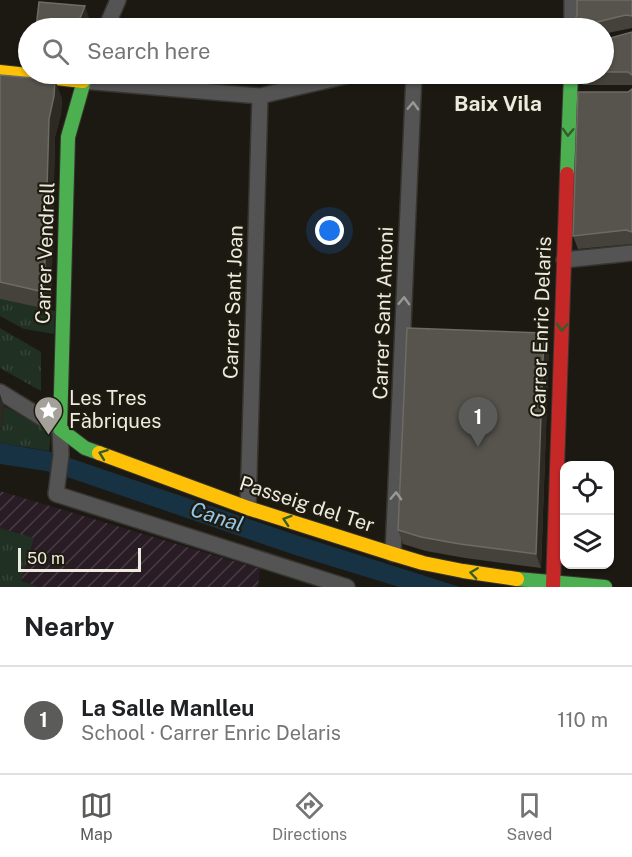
<!DOCTYPE html>
<meta charset="utf-8">
<style>
body{margin:0;font-family:"Public Sans",sans-serif;background:#f6f6f6;color:#202124}
.controls{position:absolute;right:18px;bottom:18px;display:grid;overflow:hidden;border-radius:12px;box-shadow:0 2px 4px #0004}
.controls button{width:54px;height:54px;display:grid;place-items:center;padding:0;border:0;border-bottom:2px solid #e0e0e0;background:#fff;color:#202124;font:30px sans-serif}
.scale{position:absolute;left:18px;bottom:15px;width:123px;box-sizing:border-box;padding-left:6px;border:3px solid #eceae1;border-top:0;font-size:16px;line-height:21px;white-space:nowrap;color:#eceae1;-webkit-text-stroke:4px #1f1b0f;paint-order:stroke}
.you{position:absolute;left:330px;top:231px;width:21px;height:21px;margin:-15px;border:4px solid #fff;border-radius:50%;background:#1a73e8;box-shadow:0 0 0 9px #1a73e833}
.badge{display:grid;place-items:center;width:39px;height:39px;border-radius:50%;background:#5b5b59;color:#fff;font-size:20px;font-weight:700}
.pin{position:absolute;translate:-50% -50px;filter:drop-shadow(0 2px 3px #0008)}
.pin::after{content:'';position:absolute;top:32px;width:21px;height:18px;background:inherit;clip-path:polygon(0 0,100% 0,50% 100%)}
.list{margin:0;padding:0;list-style:none}
h2{display:flex;justify-content:space-between;align-items:center;height:78px;margin:0;padding:0 24px;font-size:26px}
h2 small{font-size:20px;font-weight:400;color:#757577}
.list li{display:grid;grid-template-columns:39px 1fr auto;gap:18px;align-items:center;box-sizing:border-box;height:108px;padding:0 24px;border-top:2px solid #e0e0e0}
.list b{display:block;font-size:22px;white-space:nowrap}
.list p{margin:0;font-size:20px;white-space:nowrap;color:#757577}
.list em{font-size:20px;font-style:normal;color:#757577}
.icon{flex:none;width:33px;height:33px;fill:none;stroke:currentColor;stroke-width:2;stroke-linecap:round;stroke-linejoin:round}
.map{position:relative;flex:none;width:632px;height:587px;overflow:hidden}
.search{position:absolute;background:#fff;box-shadow:0 2px 4px #0004;left:18px;right:18px;top:18px;height:66px;display:flex;align-items:center;gap:15px;box-sizing:border-box;padding:0 21px;border-radius:33px;color:#757577;font-size:22px}
.sheet{height:186px;background:#fff}
nav{display:flex;justify-content:space-around;align-items:center;box-sizing:border-box;height:84px;border-top:2px solid #e0e0e0;background:#fff;font-size:16px;color:#757577}
nav a{display:grid;justify-items:center;gap:3px}
nav .on{color:#5b5b59}
.map>svg:first-child{display:block}
</style>
<div class="map">
<svg width="632" height="587" viewBox="0 0 632 587">
<defs>
<pattern id="industrial-furrows" width="10" height="10" patternUnits="userSpaceOnUse" patternTransform="scale(1.5)"><rect width="10" height="10" fill="#291c25"/><path d="M-1 1l2-2M0 10L10 0M9 11l2-2" fill="none" stroke="#483d44"/></pattern>
<pattern id="grass-tufts" width="24" height="20" patternUnits="userSpaceOnUse" patternTransform="scale(1.5)"><rect width="24" height="20" fill="#203023"/><path d="M3 7l-1-3M5 7V3M7 7l1-3M15 17l-1-3M17 17v-4M19 17l1-3" fill="none" stroke="#364438"/></pattern>
</defs>
<rect width="100%" height="100%" fill="#1c1912"/>
<path fill="url(#industrial-furrows)" d="M 0,491 L 260,569 L 258,587 L 40,587 L 21,581 L 33,538 L 0,528 Z"/>
<path fill="url(#grass-tufts)" d="M 0,299 L 55,311 L 54,334 L 24,329 L 0,316 Z
M 0,328 L 41,352 L 41,391 L 0,368 Z
M 4,406 L 51,432 L 49,451 L 0,443 L 0,430 L 1,429 Z
M 0,528 L 34,538 L 21,581 L 40,587 L 0,587 Z"/>
<path fill="#173242" d="M 0,443 L 52,452 L 299,536 L 460,587 L 399,587 L 295,555 L 70,478 L 46,471 L 0,464 Z"/>
<g fill="none" stroke-linecap="round" stroke-linejoin="round">
<defs>
<path id="street" d="M 106,28 L 118,0
M 572,28 L 572,0
M 83,81 L 260,96 L 354,74
M 564,260 L 632,253
M 0,392 L 60,429 L 61,455 L 56,494 L 347,587
M 248,508 L 260,96
M 393,554 L 414,74"/>
<path id="fast" d="M 86,74 L 68,137 L 60,429 L 85,448 L 99,453
M 567,174 L 571,74
M 517,579 L 605,587"/>
<path id="slow" d="M 0,72 L 83,81
M 99,453 L 248,508 L 393,554 L 423,563 L 463,571 L 517,579"/>
<path id="jam" d="M 553,587 L 567,174"/>
</defs>
<use href="#street" stroke="#383530" stroke-width="18"/>
<use href="#fast" stroke="#383530" stroke-width="16"/>
<use href="#slow" stroke="#383530" stroke-width="16"/>
<use href="#jam" stroke="#383530" stroke-width="16"/>
<use href="#street" stroke="#545455" stroke-width="15"/>
<use href="#fast" stroke="#4caf50" stroke-width="14"/>
<use href="#slow" stroke="#ffc107" stroke-width="14"/>
<use href="#jam" stroke="#c62828" stroke-width="14"/>
</g>
<path fill="#45423b" d="M 632,0 L 632,28 L 603,34 L 603,28 L 572,28 L 577,15 Z
M 632,32 L 632,85 L 583,85 L 579,74 L 603,74 L 603,40 Z
M 0,75 L 62,98 L 61,114 L 55,137 L 51,310 L 0,299 Z
M 632,89 L 632,244 L 578,249 L 573,236 L 628,92 Z
M 544,333 L 549,347 L 541,568 L 465,558 L 426,551 L 403,544 L 398,530 Z"/>
<path fill="#2d2a23" d="M 85,6 L 90,20 L 86,28 L 76,28 Z
M 55,80 L 62,98 L 61,114 L 55,137 L 51,310 L 44,292 L 49,119 Z
M 544,333 L 549,347 L 541,568 L 536,554 Z
M 0,394 L 4,406 L 1,430 L 0,427 Z"/>
<path fill="#57544d" stroke="#6e6b64" stroke-width="1.5" d="M 577,0 L 632,0 L 632,16 L 626,15 L 597,22 L 593,24 L 590,28 L 572,28 L 572,23 L 575,20 L 577,15 Z
M 39,2 L 85,6 L 76,28 L 36,28 Z
M 632,32 L 632,75 L 628,72 L 603,72 L 603,40 Z
M 0,75 L 55,80 L 54,96 L 49,119 L 44,292 L 0,282 Z
M 632,89 L 632,232 L 626,230 L 573,236 L 578,92 L 628,92 Z
M 407,328 L 544,333 L 536,554 L 460,544 L 421,537 L 398,530 Z"/>
<defs><path id="oneway-chevron" d="M-2-3.5L2.5 0L-2 3.5" fill="none" stroke-width="1.6" stroke-linecap="round" stroke-linejoin="round" transform="scale(1.5)"/></defs>
<g stroke="#989894">
<use href="#oneway-chevron" transform="translate(413 106) rotate(-88)"/>
<use href="#oneway-chevron" transform="translate(404 301) rotate(-88)"/>
<use href="#oneway-chevron" transform="translate(396 496) rotate(-88)"/>
</g>
<g stroke="#335e2c">
<use href="#oneway-chevron" transform="translate(568 132) rotate(92)"/>
<use href="#oneway-chevron" transform="translate(562 327) rotate(92)"/>
<use href="#oneway-chevron" transform="translate(103 454) rotate(-160)"/>
<use href="#oneway-chevron" transform="translate(287 520) rotate(-162)"/>
<use href="#oneway-chevron" transform="translate(474 573) rotate(-172)"/>
</g>
<defs>
<symbol id="sight-pin" viewBox="-11 -11 22 30"><path d="M0 17L-7.5 6A9.5 9.5 0 1 1 7.5 6Z" fill="#a3a199" stroke="#1f1b0f"/><path d="M0-6L1.8-2.2L6-1.7L2.9 1.2L3.7 5.4L0 3.3L-3.7 5.4L-2.9 1.2L-6-1.7L-1.8-2.2Z" fill="#fff"/></symbol>
</defs>
<g fill-rule="evenodd">
<use href="#sight-pin" x="32" y="394" width="33" height="45"/>
</g>
<g text-anchor="middle" stroke-width="4.5" stroke-linejoin="round" paint-order="stroke">
<g font-size="20" fill="#eceae1" stroke="#1f1b0f">
<text transform="translate(45 253) rotate(-88)" y="7">Carrer Vendrell</text>
<text transform="translate(233 302) rotate(-88)" y="7">Carrer Sant Joan</text>
<text transform="translate(383 313) rotate(-88)" y="7">Carrer Sant Antoni</text>
<text transform="translate(541 327) rotate(-88)" y="7">Carrer Enric Delaris</text>
<text transform="translate(307 504) rotate(18)" y="7">Passeig del Ter</text>
</g>
<g font-size="20" fill="#eceae1" stroke="#1f1b0f" text-anchor="start">
<text x="69" y="405">Les Tres<tspan x="69" dy="23">Fàbriques</tspan></text>
</g>
<g font-size="21" font-weight="bold" fill="#eceae1" stroke="#1f1b0f">
<text x="498" y="111">Baix Vila</text>
</g>
<g font-size="21" font-style="italic" fill="#92c8ee" stroke="#1f1b0f">
<text transform="translate(217 517) rotate(18)" y="7">Canal</text>
</g>
</g>
</svg>
<div class="controls">
<button><svg class="icon" aria-label="locate" viewBox="0 0 24 24"><circle cx="12" cy="12" r="6"/><path d="M12 2v4M12 18v4M2 12h4M18 12h4"/></svg></button>
<button><svg class="icon" aria-label="layers" viewBox="0 0 24 24"><path d="M12 4l9 5-9 5-9-5zM3 14l9 5 9-5"/></svg></button>
</div>
<div class="scale">50 m</div>
<div class="you"></div>
<div class="pin badge" style="left:478px;top:447px">1</div>
<div class="search"><svg class="icon" aria-label="search" viewBox="0 0 24 24"><circle cx="10" cy="10" r="6"/><path d="M15 15l6 6"/></svg>Search here</div>
</div>
<section class="sheet">
<h2>Nearby<small></small></h2>
<ul class="list">
<li><span class="badge">1</span><div><b>La Salle Manlleu</b><p>School · Carrer Enric Delaris</p></div><em>110 m</em></li>
</ul>
</section>
<nav>
<a class="on"><svg class="icon" aria-label="map" viewBox="0 0 24 24"><path d="M3 6l6-2 6 2 6-2v14l-6 2-6-2-6 2zM9 4v14M15 6v14"/></svg>Map</a>
<a><svg class="icon" aria-label="directions" viewBox="0 0 24 24"><path d="M12 3l9 9-9 9-9-9zM9 14v-3h6M13 9l2 2-2 2"/></svg>Directions</a>
<a><svg class="icon" aria-label="saved" viewBox="0 0 24 24"><path d="M7 4h10v16l-5-4-5 4z"/></svg>Saved</a>
</nav>
